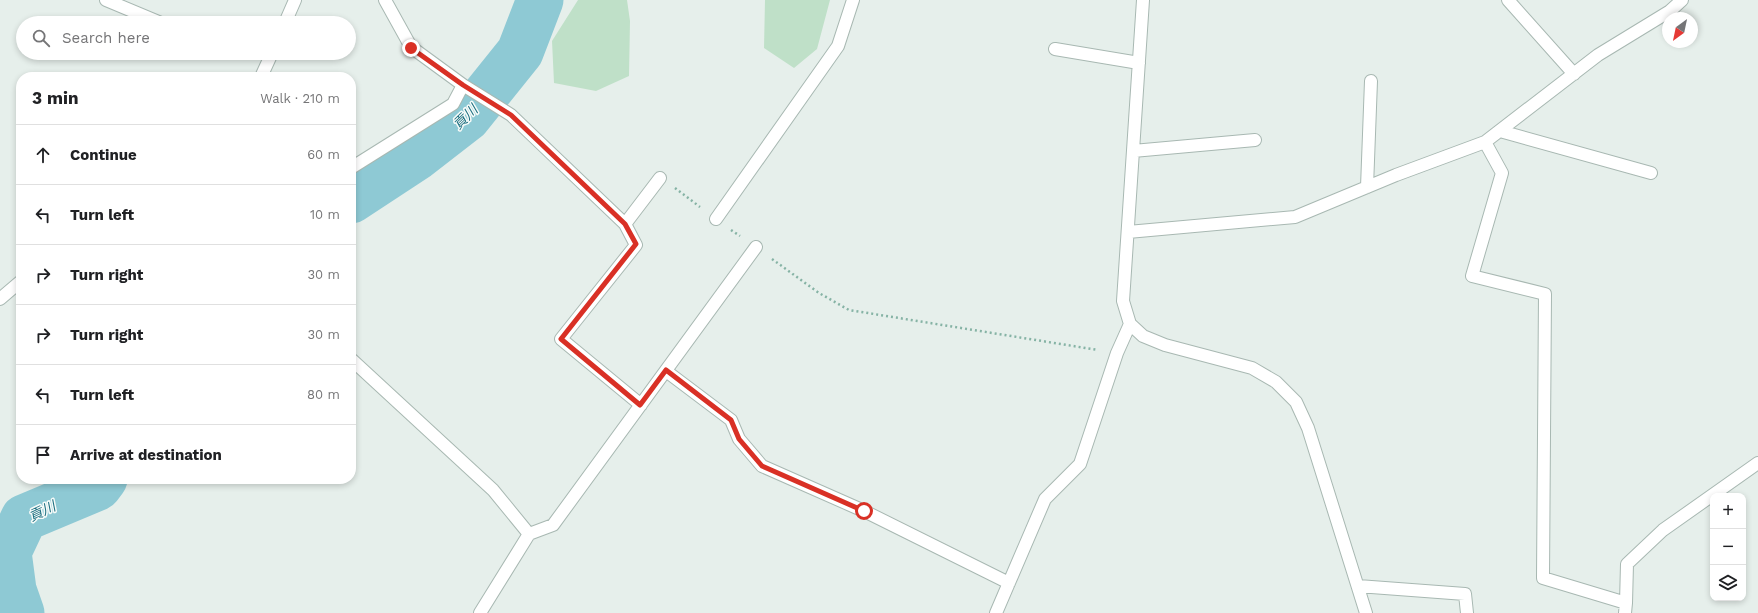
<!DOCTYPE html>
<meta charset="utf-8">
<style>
body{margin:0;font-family:"Work Sans","Noto Sans JP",sans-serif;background:#f6f6f6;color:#202124}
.controls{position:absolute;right:12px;bottom:12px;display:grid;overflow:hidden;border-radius:8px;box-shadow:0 2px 6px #0003}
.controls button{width:36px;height:36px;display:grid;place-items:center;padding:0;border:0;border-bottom:1px solid #e0e0e0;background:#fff;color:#202124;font:20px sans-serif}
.compass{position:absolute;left:1662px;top:12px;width:36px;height:36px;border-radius:50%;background:#fff;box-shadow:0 2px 6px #0003;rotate:213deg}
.stop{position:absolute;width:12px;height:12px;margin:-9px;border:3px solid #d93025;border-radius:50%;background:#fff}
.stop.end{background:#d93025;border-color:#fff;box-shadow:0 1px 4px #0008}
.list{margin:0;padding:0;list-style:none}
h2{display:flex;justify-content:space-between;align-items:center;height:52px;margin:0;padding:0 16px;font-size:17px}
h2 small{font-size:13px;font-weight:400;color:#757577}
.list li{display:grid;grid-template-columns:26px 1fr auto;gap:12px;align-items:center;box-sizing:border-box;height:60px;padding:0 16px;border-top:1px solid #e0e0e0}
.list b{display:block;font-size:15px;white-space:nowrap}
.list em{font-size:13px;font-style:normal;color:#757577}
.icon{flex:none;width:22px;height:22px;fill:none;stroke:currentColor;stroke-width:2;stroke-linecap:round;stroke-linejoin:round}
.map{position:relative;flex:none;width:1758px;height:613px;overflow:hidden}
.search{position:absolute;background:#fff;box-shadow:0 2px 6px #0003;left:16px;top:16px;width:340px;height:44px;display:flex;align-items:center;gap:10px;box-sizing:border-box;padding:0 14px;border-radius:22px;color:#757577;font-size:15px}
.panel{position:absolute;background:#fff;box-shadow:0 2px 6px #0003;left:16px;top:72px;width:340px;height:412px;border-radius:16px}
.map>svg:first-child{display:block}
</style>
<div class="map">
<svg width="1758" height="613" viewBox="0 0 1758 613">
<rect width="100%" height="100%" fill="#e6efeb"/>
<path fill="#bfe0c8" d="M 578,0 L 627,0 L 630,21 L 629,76 L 596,91 L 554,83 L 552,41 Z
M 765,0 L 830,0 L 817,49 L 794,68 L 764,48 Z"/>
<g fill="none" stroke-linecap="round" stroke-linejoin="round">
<path stroke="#8ec9d4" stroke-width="47" d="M 351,200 L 418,156 L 467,118 L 520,52 L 540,0
M 21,613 L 13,590 L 8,552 L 24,518 L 98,487 L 104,479"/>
<defs>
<path id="minor" d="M 106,0 L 161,23
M 385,0 L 411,47 L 463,85 L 511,115 L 625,224 L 636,245 L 561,339 L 641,405
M 1143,0 L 1123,301 L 1130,324 L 1143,336 L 1165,345 L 1252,368 L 1276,382 L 1296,402 L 1308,428 L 1366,613
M 1508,0 L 1574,74
M 285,23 L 295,0
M 1055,49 L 1139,63
M 261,77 L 272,53
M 1500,131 L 1651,173
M 1485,142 L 1502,173 L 1472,276 L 1545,294 L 1543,578 L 1626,603 L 1625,613
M 1133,151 L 1255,140
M 351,168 L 453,104 L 463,85
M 1367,187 L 1371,81
M 716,219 L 838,46 L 853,0
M 625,224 L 660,178
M 1128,232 L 1295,217 L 1396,175 L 1485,142 L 1598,55 L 1670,11 L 1682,0
M 0,299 L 21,281
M 351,359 L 493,490 L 529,534
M 666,371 L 731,420 L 739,439 L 762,466 L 864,511 L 1009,583
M 1358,586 L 1465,594 L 1467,613
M 1626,603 L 1627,564 L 1663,530 L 1758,463
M 480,613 L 529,534 L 553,525 L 756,247
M 996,613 L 1045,499 L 1080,464 L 1117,353 L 1130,324"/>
</defs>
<use href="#minor" stroke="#a8b8b2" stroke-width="14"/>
<path stroke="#86b3a5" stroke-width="2.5" stroke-dasharray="2 3" stroke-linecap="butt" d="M 675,188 L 700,207
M 731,230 L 740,236
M 772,259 L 819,293 L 849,310 L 1098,350"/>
<use href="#minor" stroke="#fff" stroke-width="12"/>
</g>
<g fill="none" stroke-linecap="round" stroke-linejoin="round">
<path stroke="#d93025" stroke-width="5" d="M 411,48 L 463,85 L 511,115 L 625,224 L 636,244 L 561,339 L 640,405 L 666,370 L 731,420 L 739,439 L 762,466 L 864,511"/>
</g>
<g text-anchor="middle" stroke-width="3" stroke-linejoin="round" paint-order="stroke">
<g font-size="14" font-style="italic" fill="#1c6f80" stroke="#f7fbf9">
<text transform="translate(465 117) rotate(-44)" y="5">貢川</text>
<text transform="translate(42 511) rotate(-25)" y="5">貢川</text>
</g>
</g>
</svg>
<div class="controls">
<button>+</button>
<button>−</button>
<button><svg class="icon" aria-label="layers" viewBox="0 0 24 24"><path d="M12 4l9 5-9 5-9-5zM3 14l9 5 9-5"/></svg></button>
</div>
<svg class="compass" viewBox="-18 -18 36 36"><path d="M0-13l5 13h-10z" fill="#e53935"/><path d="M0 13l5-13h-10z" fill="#757577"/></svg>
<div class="stop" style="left:864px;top:511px"></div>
<div class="stop end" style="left:411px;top:48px"></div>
<div class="search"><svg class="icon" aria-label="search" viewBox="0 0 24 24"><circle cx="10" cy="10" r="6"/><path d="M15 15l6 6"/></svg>Search here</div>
<section class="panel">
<h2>3 min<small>Walk · 210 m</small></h2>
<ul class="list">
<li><svg class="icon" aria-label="ahead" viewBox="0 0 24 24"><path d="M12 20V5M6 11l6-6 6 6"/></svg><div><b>Continue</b></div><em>60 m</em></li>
<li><svg class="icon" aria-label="left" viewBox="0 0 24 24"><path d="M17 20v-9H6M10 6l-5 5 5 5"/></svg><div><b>Turn left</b></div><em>10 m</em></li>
<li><svg class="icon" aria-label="right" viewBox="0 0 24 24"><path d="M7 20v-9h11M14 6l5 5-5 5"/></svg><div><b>Turn right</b></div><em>30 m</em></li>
<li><svg class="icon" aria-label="right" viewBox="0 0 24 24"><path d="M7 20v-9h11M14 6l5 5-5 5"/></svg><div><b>Turn right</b></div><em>30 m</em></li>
<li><svg class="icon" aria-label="left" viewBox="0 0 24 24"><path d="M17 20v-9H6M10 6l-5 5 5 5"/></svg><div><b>Turn left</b></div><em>80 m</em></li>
<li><svg class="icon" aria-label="arrive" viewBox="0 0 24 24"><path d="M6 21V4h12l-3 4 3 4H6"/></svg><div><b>Arrive at destination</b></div></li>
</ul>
</section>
</div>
